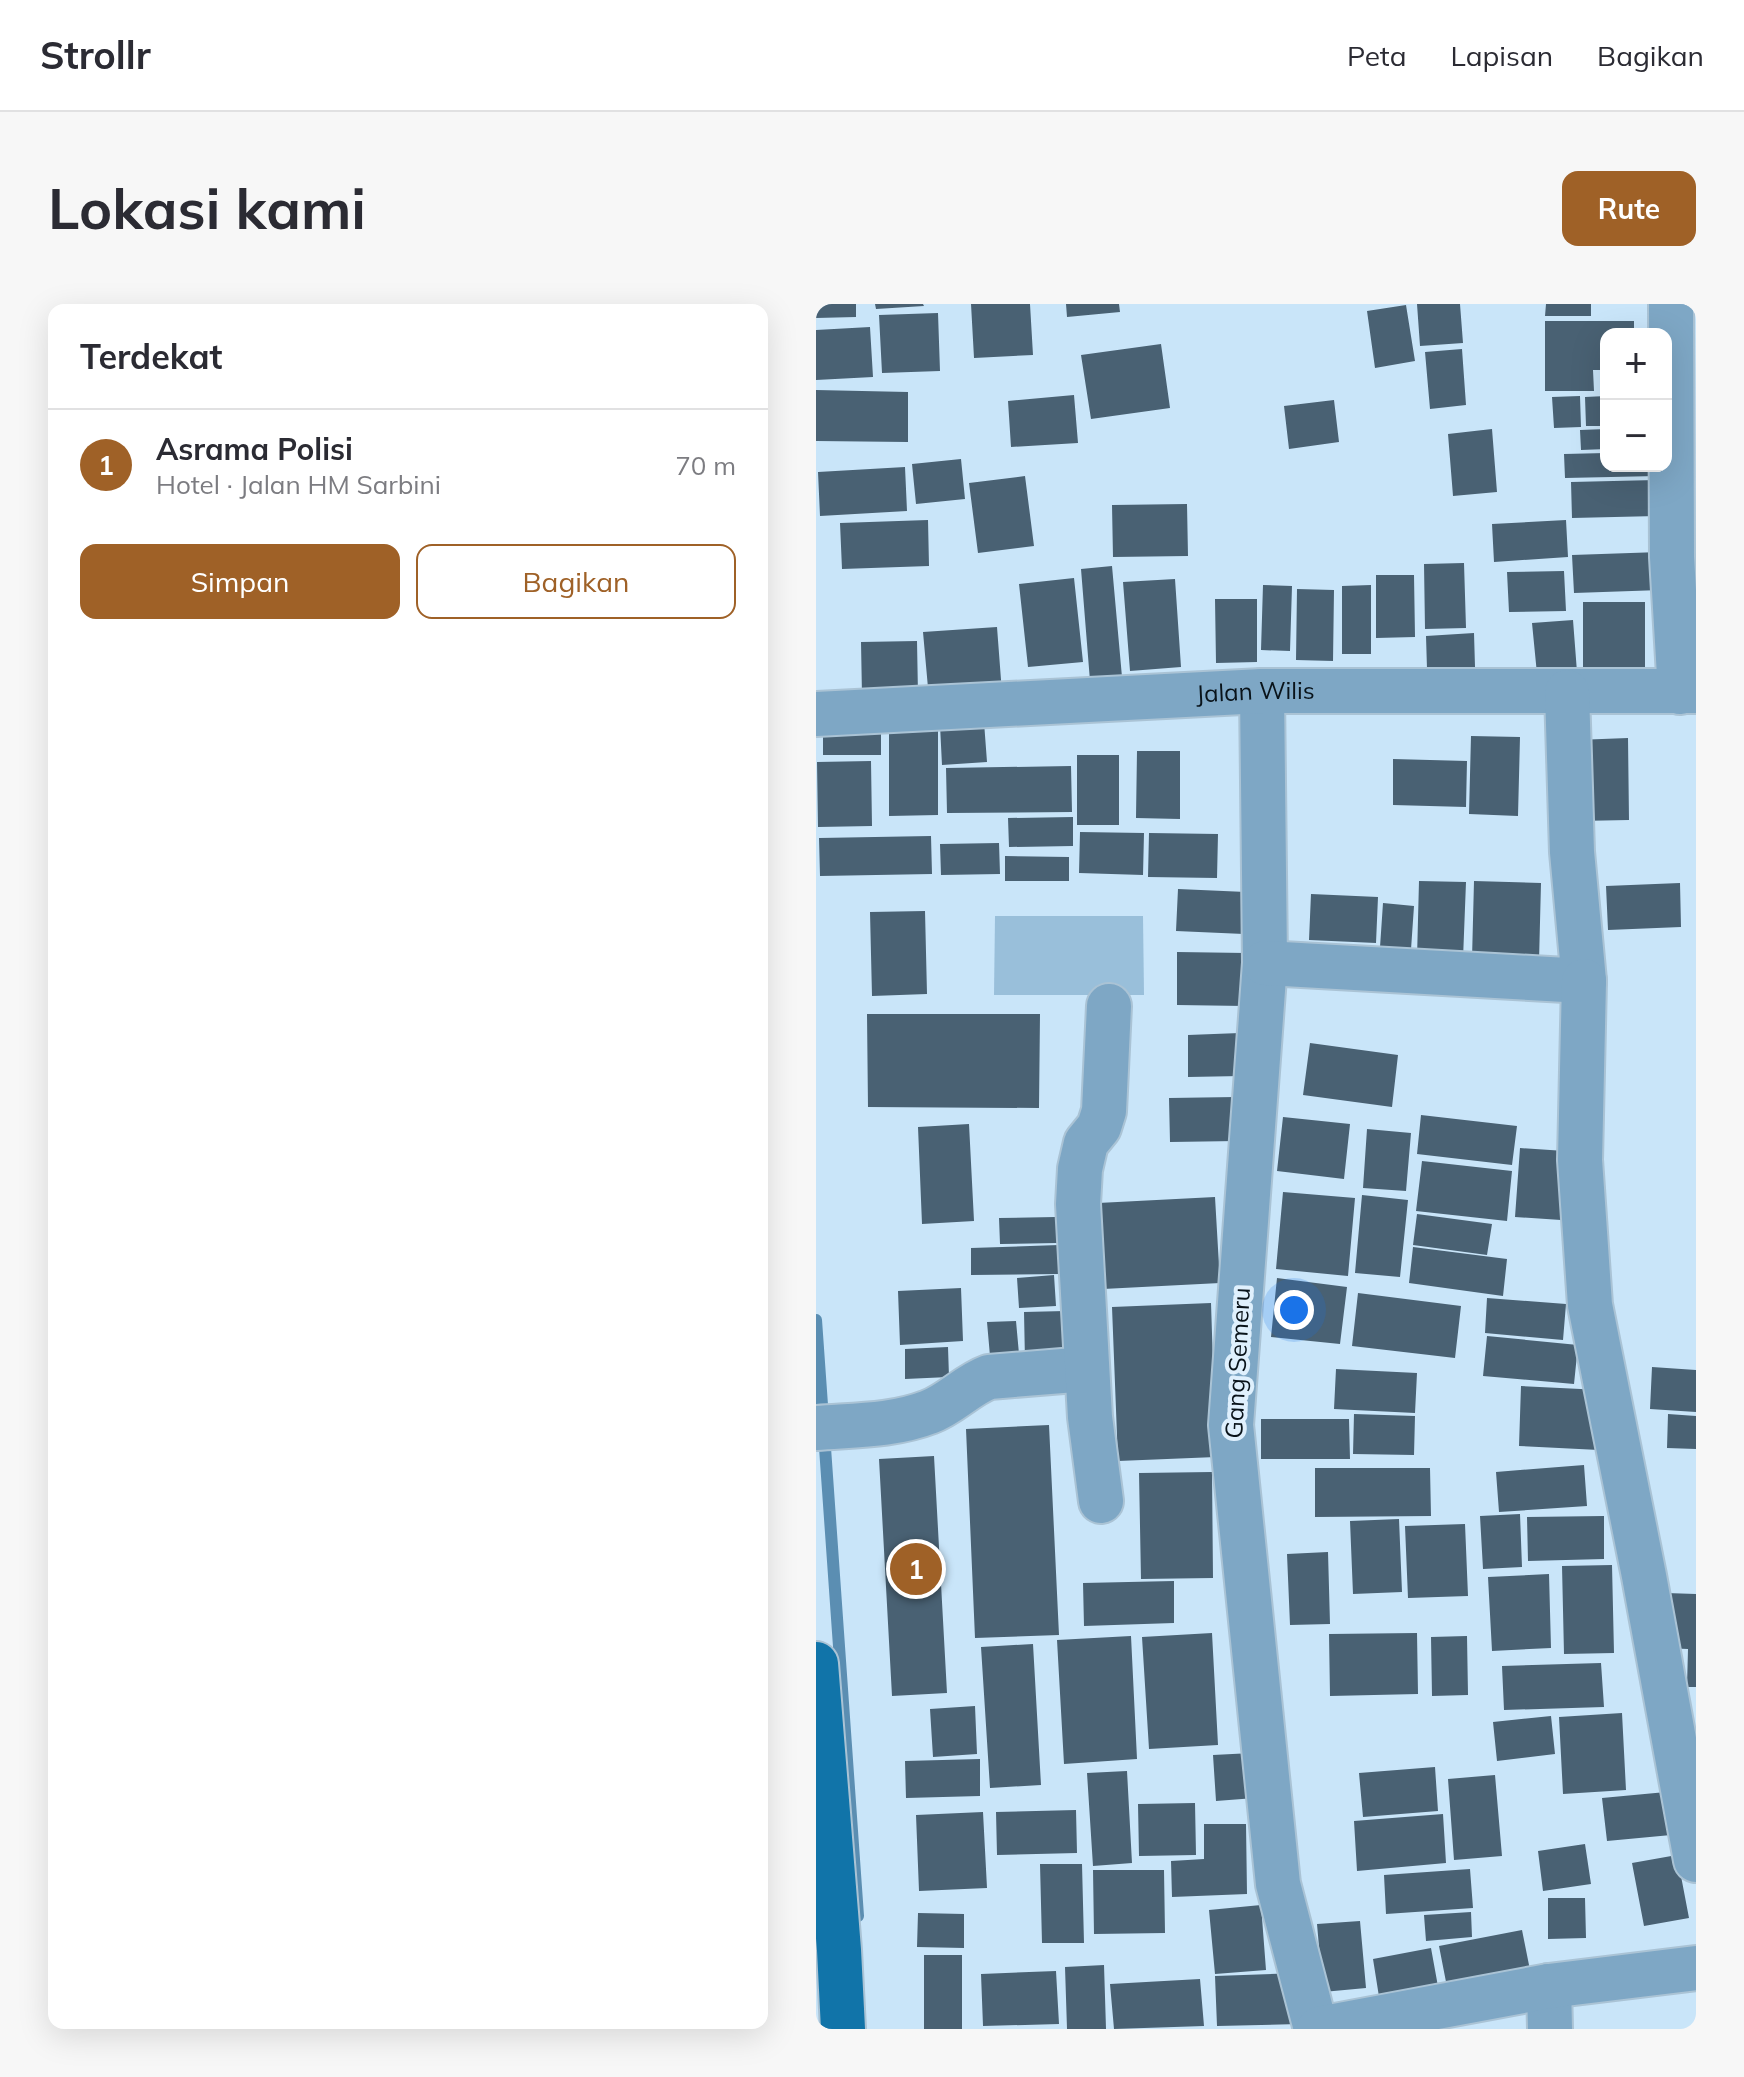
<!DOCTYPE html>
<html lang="id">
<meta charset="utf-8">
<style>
body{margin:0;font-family:Mulish,sans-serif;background:#f7f7f7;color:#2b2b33}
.controls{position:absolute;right:24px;top:24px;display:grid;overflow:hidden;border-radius:16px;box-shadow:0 8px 32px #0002}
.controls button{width:72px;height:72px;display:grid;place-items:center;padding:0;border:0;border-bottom:2px solid #e1e1e2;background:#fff;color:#2b2b33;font:40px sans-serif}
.you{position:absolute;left:478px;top:1006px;width:28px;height:28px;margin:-20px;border:6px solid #fff;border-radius:50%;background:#1a73e8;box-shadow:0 0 0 12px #1a73e833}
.badge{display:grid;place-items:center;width:52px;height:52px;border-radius:50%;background:#9f6127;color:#fff;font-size:26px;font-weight:700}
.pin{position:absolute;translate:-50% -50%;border:4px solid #fff;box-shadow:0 2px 8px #0006}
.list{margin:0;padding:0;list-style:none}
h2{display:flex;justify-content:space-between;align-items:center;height:104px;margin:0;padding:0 32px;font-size:34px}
h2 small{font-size:26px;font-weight:400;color:#7c7c81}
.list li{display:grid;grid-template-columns:52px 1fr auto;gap:24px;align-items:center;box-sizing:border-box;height:112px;padding:0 32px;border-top:2px solid #e1e1e2}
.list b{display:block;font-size:30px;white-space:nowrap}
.list p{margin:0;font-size:26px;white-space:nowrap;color:#7c7c81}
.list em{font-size:26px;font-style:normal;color:#7c7c81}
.actions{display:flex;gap:16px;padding:24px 32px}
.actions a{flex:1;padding:18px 0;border:2px solid #9f6127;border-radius:16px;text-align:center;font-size:28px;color:#9f6127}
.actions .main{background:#9f6127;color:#fff}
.map{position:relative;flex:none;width:880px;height:1725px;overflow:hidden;border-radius:16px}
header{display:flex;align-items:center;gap:48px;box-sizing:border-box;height:112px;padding:0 40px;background:#fff;border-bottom:2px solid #e1e1e2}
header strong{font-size:38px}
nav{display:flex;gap:44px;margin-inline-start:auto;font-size:28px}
.intro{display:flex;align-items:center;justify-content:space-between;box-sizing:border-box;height:192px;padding:0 48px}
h1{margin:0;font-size:56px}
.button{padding:20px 36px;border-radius:16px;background:#9f6127;color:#fff;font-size:28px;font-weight:700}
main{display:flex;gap:48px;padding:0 48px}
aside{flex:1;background:#fff;border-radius:16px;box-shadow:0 8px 32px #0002}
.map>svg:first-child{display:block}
</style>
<header>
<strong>Strollr</strong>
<nav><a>Peta</a><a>Lapisan</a><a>Bagikan</a></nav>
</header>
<div class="intro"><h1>Lokasi kami</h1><a class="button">Rute</a></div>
<main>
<aside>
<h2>Terdekat<small></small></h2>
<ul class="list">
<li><span class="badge">1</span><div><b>Asrama Polisi</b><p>Hotel · Jalan HM Sarbini</p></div><em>70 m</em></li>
</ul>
<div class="actions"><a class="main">Simpan</a><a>Bagikan</a></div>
</aside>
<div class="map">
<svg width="880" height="1725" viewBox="0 0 880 1725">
<rect width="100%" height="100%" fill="#c9e5f9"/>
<path fill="#99bfda" d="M 179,612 L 327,612 L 328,691 L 178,691 Z"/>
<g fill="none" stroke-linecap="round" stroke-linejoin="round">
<path stroke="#5b8eb2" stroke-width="12" d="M 0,1016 L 42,1612"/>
</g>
<path fill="#496173" d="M 0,0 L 40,0 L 40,13 L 0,14 Z
M 59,0 L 107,0 L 108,2 L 60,5 Z
M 155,0 L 214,0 L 217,51 L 158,54 Z
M 250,0 L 303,0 L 304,8 L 251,13 Z
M 601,0 L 644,0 L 647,39 L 604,42 Z
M 730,0 L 775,0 L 775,12 L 729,12 Z
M 590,1 L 599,57 L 559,64 L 551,7 Z
M 122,9 L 124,67 L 66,69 L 63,11 Z
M 729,17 L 818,17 L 818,30 L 790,30 L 790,66 L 777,66 L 778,87 L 729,87 Z
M 54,23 L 57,73 L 0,76 L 0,26 Z
M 345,40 L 354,104 L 275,115 L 265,51 Z
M 646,45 L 650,101 L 614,105 L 609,48 Z
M 0,86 L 92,88 L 92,138 L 0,137 Z
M 258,91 L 262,139 L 195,143 L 192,97 Z
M 764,92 L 765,123 L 738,124 L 736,93 Z
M 790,92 L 790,122 L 770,122 L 769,93 Z
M 518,96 L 523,138 L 473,145 L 468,102 Z
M 676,125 L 681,188 L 637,192 L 632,130 Z
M 790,125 L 790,145 L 765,146 L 764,126 Z
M 790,149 L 790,162 L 840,162 L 841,172 L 749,174 L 748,150 Z
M 145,155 L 149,195 L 100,200 L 96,160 Z
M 89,163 L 91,207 L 4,212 L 2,168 Z
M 209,172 L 218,242 L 162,249 L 153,179 Z
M 840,176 L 841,212 L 756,214 L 755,178 Z
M 371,200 L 372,252 L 297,253 L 296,201 Z
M 112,216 L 113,262 L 26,265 L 24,219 Z
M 750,216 L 752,253 L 678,258 L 676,220 Z
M 844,248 L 845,286 L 758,289 L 756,251 Z
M 648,259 L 650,324 L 609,325 L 608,260 Z
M 296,262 L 306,373 L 274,377 L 265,265 Z
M 748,267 L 750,307 L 693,308 L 691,268 Z
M 560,271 L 598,271 L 599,333 L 560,334 Z
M 258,274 L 267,358 L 212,363 L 203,280 Z
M 359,275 L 365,363 L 314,367 L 307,278 Z
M 447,281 L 476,282 L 474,347 L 445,346 Z
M 555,281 L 555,350 L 526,350 L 526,282 Z
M 481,285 L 518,286 L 517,357 L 480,356 Z
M 399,295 L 441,295 L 441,358 L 400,359 Z
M 767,298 L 829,298 L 829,363 L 767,363 Z
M 757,316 L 761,368 L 721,370 L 716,319 Z
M 181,323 L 186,389 L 113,395 L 107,328 Z
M 658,329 L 659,363 L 611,365 L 610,332 Z
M 101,337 L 102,391 L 46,392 L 45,338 Z
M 168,418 L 171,458 L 126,461 L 124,421 Z
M 7,425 L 65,425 L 65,451 L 7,451 Z
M 122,425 L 122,511 L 73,512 L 73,426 Z
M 655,432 L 704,433 L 702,512 L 653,510 Z
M 812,434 L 813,516 L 762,517 L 760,436 Z
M 321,447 L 364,447 L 364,515 L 320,514 Z
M 261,451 L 303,451 L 303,521 L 261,521 Z
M 577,455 L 651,457 L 650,503 L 577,501 Z
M 55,457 L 56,522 L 2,523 L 1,458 Z
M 255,462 L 256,508 L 131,509 L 130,464 Z
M 257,513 L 257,542 L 193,543 L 192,514 Z
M 264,528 L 328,529 L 327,571 L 263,569 Z
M 333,529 L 402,530 L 401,574 L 332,573 Z
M 115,532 L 116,570 L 4,572 L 3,534 Z
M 183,539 L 184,570 L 125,571 L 124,540 Z
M 189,552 L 253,553 L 253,577 L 189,577 Z
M 603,577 L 650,578 L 647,655 L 601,654 Z
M 658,577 L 725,579 L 723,657 L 656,655 Z
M 864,579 L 865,623 L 792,626 L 790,582 Z
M 362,585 L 430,588 L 428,630 L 360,627 Z
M 495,590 L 562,593 L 560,639 L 493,636 Z
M 567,599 L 598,602 L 594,660 L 563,658 Z
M 109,607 L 111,690 L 56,692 L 54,608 Z
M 361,648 L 430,649 L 429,702 L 361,701 Z
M 51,710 L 224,710 L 223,804 L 52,803 Z
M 424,729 L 425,772 L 372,773 L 372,731 Z
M 494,739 L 582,751 L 576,803 L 487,791 Z
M 420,793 L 421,837 L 354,838 L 353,794 Z
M 605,811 L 701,822 L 696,861 L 601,850 Z
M 467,813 L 534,820 L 528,875 L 461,867 Z
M 153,820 L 158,917 L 106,920 L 102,823 Z
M 551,825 L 595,829 L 590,887 L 547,884 Z
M 704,844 L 749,847 L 745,916 L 699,913 Z
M 606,857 L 696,867 L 691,917 L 600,907 Z
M 467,888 L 539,894 L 532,972 L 460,965 Z
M 546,891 L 592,896 L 584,973 L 539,969 Z
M 399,893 L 404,979 L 287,985 L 282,899 Z
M 601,910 L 676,920 L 671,951 L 597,941 Z
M 240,913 L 241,939 L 184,940 L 183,914 Z
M 243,941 L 243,970 L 155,971 L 155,944 Z
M 597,943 L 691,955 L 687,992 L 593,979 Z
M 238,971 L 240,1002 L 203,1004 L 201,974 Z
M 461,974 L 531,983 L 524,1040 L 455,1033 Z
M 145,984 L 147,1037 L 84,1041 L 82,987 Z
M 542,989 L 645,1002 L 639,1054 L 536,1042 Z
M 671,994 L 750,1000 L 747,1036 L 669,1029 Z
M 395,999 L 400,1153 L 302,1157 L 296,1003 Z
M 249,1007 L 250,1056 L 209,1057 L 208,1008 Z
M 200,1017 L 203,1050 L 174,1052 L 171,1018 Z
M 671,1032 L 762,1041 L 758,1080 L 667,1072 Z
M 132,1043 L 133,1073 L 89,1075 L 89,1045 Z
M 836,1063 L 880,1066 L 880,1108 L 834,1105 Z
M 520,1065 L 601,1069 L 599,1109 L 518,1105 Z
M 705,1082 L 785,1086 L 783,1146 L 703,1142 Z
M 538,1110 L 599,1112 L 598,1151 L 537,1150 Z
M 852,1110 L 880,1112 L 880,1145 L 851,1144 Z
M 445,1115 L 533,1115 L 534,1155 L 445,1155 Z
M 233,1121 L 243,1331 L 159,1334 L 150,1125 Z
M 118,1152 L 131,1389 L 76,1392 L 63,1155 Z
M 768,1161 L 771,1202 L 683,1208 L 680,1168 Z
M 499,1164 L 614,1164 L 615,1212 L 499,1213 Z
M 396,1168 L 397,1274 L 325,1275 L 323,1169 Z
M 704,1210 L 706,1263 L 667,1265 L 664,1212 Z
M 788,1212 L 788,1255 L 712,1257 L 711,1213 Z
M 583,1215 L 586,1288 L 537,1290 L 534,1217 Z
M 649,1220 L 652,1292 L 592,1294 L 589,1222 Z
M 512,1248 L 514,1320 L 474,1321 L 471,1250 Z
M 796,1261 L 798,1349 L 748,1350 L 746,1262 Z
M 733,1270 L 735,1344 L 676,1347 L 672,1273 Z
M 358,1277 L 358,1319 L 268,1322 L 267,1279 Z
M 850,1289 L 880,1290 L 880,1383 L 871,1383 L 872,1345 L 848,1344 Z
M 396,1329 L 402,1441 L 333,1445 L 326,1333 Z
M 601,1329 L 602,1390 L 514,1392 L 513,1330 Z
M 315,1332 L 321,1455 L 248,1460 L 241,1336 Z
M 651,1332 L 652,1391 L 616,1392 L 615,1333 Z
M 217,1340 L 225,1481 L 174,1484 L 165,1343 Z
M 785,1359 L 788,1403 L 688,1406 L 686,1362 Z
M 159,1402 L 161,1450 L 117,1453 L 114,1405 Z
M 806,1409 L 810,1486 L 747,1490 L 743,1413 Z
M 735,1412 L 739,1450 L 681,1457 L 677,1418 Z
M 436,1449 L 439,1494 L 400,1497 L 397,1451 Z
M 164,1455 L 164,1492 L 90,1494 L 89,1457 Z
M 619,1463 L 622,1507 L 547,1513 L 543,1469 Z
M 311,1467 L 316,1559 L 277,1562 L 271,1469 Z
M 679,1471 L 686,1552 L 638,1556 L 632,1475 Z
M 850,1488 L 855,1531 L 791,1537 L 786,1494 Z
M 379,1499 L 380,1551 L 323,1552 L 322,1500 Z
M 260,1506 L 261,1549 L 181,1551 L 180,1508 Z
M 167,1508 L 171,1584 L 103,1587 L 100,1511 Z
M 627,1510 L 630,1559 L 541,1567 L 538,1517 Z
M 388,1520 L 430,1520 L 431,1590 L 356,1593 L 355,1557 L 388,1555 Z
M 769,1540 L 775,1580 L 727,1587 L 722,1547 Z
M 861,1551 L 873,1614 L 828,1622 L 816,1559 Z
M 224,1560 L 266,1560 L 268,1639 L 226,1639 Z
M 654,1565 L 657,1604 L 570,1610 L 568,1571 Z
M 277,1566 L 348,1566 L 349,1629 L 278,1630 Z
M 732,1594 L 769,1594 L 770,1634 L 732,1635 Z
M 445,1601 L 450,1666 L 399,1670 L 393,1606 Z
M 655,1608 L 656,1633 L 610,1637 L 608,1611 Z
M 102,1609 L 148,1610 L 148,1644 L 101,1643 Z
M 544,1617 L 550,1684 L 507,1688 L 501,1620 Z
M 706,1626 L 714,1666 L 631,1683 L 623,1642 Z
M 615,1644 L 623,1688 L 564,1699 L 557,1655 Z
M 108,1651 L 146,1651 L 146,1725 L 108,1725 Z
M 288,1661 L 290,1725 L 251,1725 L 249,1663 Z
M 240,1667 L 243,1720 L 167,1722 L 165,1670 Z
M 481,1669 L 483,1720 L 401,1722 L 399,1672 Z
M 384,1675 L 388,1722 L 298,1725 L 294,1680 Z"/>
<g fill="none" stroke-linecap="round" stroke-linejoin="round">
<defs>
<g id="minor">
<path d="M 855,0 L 856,253 L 864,388"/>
<path d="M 446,387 L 449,659 L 415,1121 L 462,1580 L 500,1725"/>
<path id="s1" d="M 0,410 L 446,387 L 880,387"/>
<path d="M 449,659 L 768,677 L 756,548 L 751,388"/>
<path d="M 768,677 L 764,856 L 774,1001 L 828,1272 L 880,1556"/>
<path d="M 0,1124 C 38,1121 77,1122 113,1108 C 135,1100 151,1081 173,1073 L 271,1065"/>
<path d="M 285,1197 L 274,1113 L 262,900 L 264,865 L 270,839 L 283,823 L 288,807 L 293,702"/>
<path d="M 733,1682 L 734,1725"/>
<path d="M 503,1725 L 733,1682 L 880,1664"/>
</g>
<path id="major" d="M 0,1360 L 23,1646 L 27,1725"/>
</defs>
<use href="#minor" stroke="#aac3d5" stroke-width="48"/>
<use href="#major" stroke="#aac3d5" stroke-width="48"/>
<use href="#minor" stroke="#7ea7c5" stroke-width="44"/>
<use href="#major" stroke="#1174a9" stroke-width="44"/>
</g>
<g text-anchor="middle" stroke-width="8" stroke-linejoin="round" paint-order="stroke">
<g font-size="24" fill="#09131a" stroke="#dff0fd">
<text dy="8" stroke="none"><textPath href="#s1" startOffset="440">Jalan Wilis</textPath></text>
<text transform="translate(422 1059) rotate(-87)" y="8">Gang Semeru</text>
</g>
</g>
</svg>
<div class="controls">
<button>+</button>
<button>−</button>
</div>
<div class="you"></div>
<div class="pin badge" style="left:100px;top:1265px">1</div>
</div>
</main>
